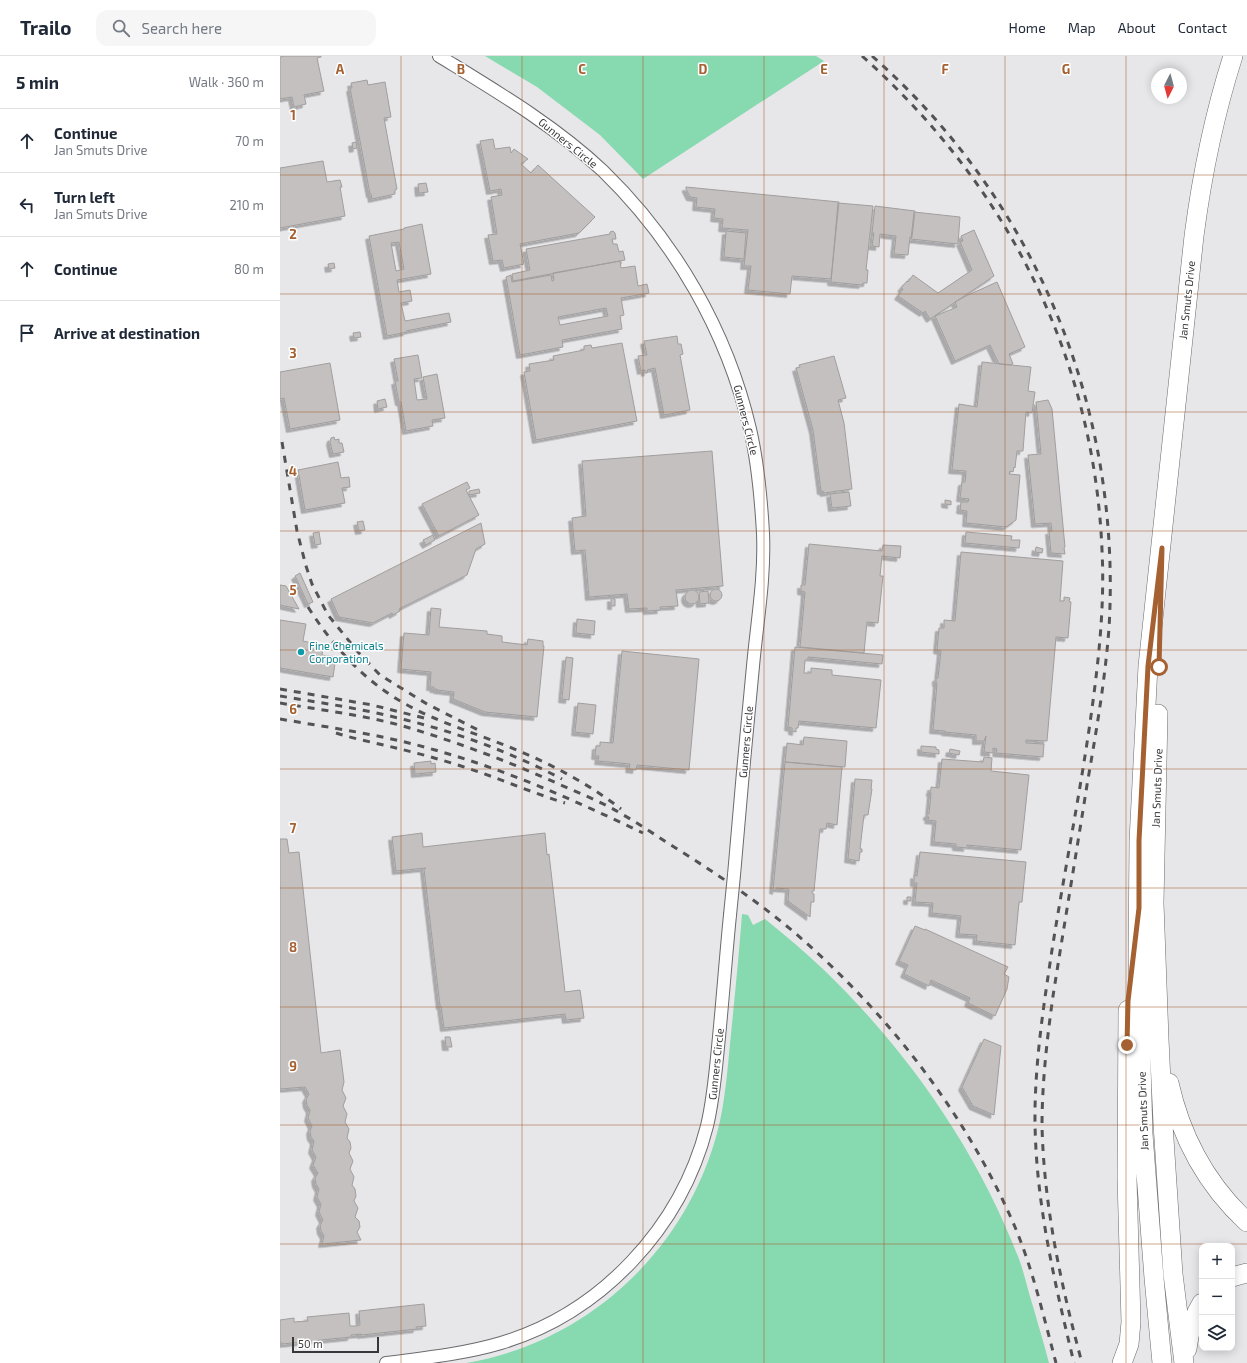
<!DOCTYPE html>
<meta charset="utf-8">
<style>
body{margin:0;font-family:"Exo 2",sans-serif;background:#f6f6f7;color:#1f2937}
.controls{position:absolute;right:12px;bottom:12px;display:grid;overflow:hidden;border-radius:8px;box-shadow:0 2px 10px #0003}
.controls button{width:36px;height:36px;display:grid;place-items:center;padding:0;border:0;border-bottom:1px solid #e0e1e3;background:#fff;color:#1f2937;font:20px sans-serif}
.compass{position:absolute;left:871px;top:12px;width:36px;height:36px;border-radius:50%;background:#fff;box-shadow:0 2px 10px #0003;rotate:186deg}
.scale{position:absolute;left:12px;bottom:10px;width:87px;box-sizing:border-box;padding-left:4px;border:2px solid #38383a;border-top:0;font-size:11px;line-height:14px;white-space:nowrap;color:#38383a;-webkit-text-stroke:3px #fff;paint-order:stroke}
.stop{position:absolute;width:12px;height:12px;margin:-9px;border:3px solid #a56131;border-radius:50%;background:#fff}
.stop.end{background:#a56131;border-color:#fff;box-shadow:0 1px 4px #0008}
.list{margin:0;padding:0;list-style:none}
h2{display:flex;justify-content:space-between;align-items:center;height:52px;margin:0;padding:0 16px;font-size:17px}
h2 small{font-size:13px;font-weight:400;color:#747a83}
.list li{display:grid;grid-template-columns:26px 1fr auto;gap:12px;align-items:center;box-sizing:border-box;height:64px;padding:0 16px;border-top:1px solid #e0e1e3}
.list b{display:block;font-size:15px;white-space:nowrap}
.list p{margin:0;font-size:13px;white-space:nowrap;color:#747a83}
.list em{font-size:13px;font-style:normal;color:#747a83}
.icon{flex:none;width:22px;height:22px;fill:none;stroke:currentColor;stroke-width:2;stroke-linecap:round;stroke-linejoin:round}
.map{position:relative;flex:none;width:967px;height:1307px;overflow:hidden}
header{display:flex;align-items:center;gap:24px;box-sizing:border-box;height:56px;padding:0 20px;background:#fff;border-bottom:1px solid #e0e1e3}
header strong{font-size:19px}
nav{display:flex;gap:22px;margin-inline-start:auto;font-size:14px}
.search{width:280px;height:36px;background:#f6f6f7;display:flex;align-items:center;gap:10px;box-sizing:border-box;padding:0 14px;border-radius:12px;color:#747a83;font-size:15px}
main{display:flex}
aside{flex:1;background:#fff}
.map>svg:first-child{display:block}
</style>
<header>
<strong>Trailo</strong>
<div class="search"><svg class="icon" aria-label="search" viewBox="0 0 24 24"><circle cx="10" cy="10" r="6"/><path d="M15 15l6 6"/></svg>Search here</div>
<nav><a>Home</a><a>Map</a><a>About</a><a>Contact</a></nav>
</header>
<main>
<aside>
<h2>5 min<small>Walk · 360 m</small></h2>
<ul class="list">
<li><svg class="icon" aria-label="ahead" viewBox="0 0 24 24"><path d="M12 20V5M6 11l6-6 6 6"/></svg><div><b>Continue</b><p>Jan Smuts Drive</p></div><em>70 m</em></li>
<li><svg class="icon" aria-label="left" viewBox="0 0 24 24"><path d="M17 20v-9H6M10 6l-5 5 5 5"/></svg><div><b>Turn left</b><p>Jan Smuts Drive</p></div><em>210 m</em></li>
<li><svg class="icon" aria-label="ahead" viewBox="0 0 24 24"><path d="M12 20V5M6 11l6-6 6 6"/></svg><div><b>Continue</b></div><em>80 m</em></li>
<li><svg class="icon" aria-label="arrive" viewBox="0 0 24 24"><path d="M6 21V4h12l-3 4 3 4H6"/></svg><div><b>Arrive at destination</b></div></li>
</ul>
</aside>
<div class="map">
<svg width="967" height="1307" viewBox="0 0 967 1307">
<defs>
<filter id="shadow"><feDropShadow dx="-3.5" dy="3.5" stdDeviation="0" flood-color="#0004"/></filter>
</defs>
<rect width="100%" height="100%" fill="#e7e7ea"/>
<path fill="#87d9af" d="M 205,0 L 536,0 L 544,5 L 363,123 L 320,79 L 257,31 Z
M 462,858 L 468,859 L 473,869 L 485,863 C 505,879 525,896 544,914 C 628,995 697,1094 739,1203 C 743,1214 746,1226 749,1237 C 756,1261 763,1284 769,1307 L 186,1307 C 311,1286 412,1189 440,1065 C 446,1037 448,1007 451,978 C 455,938 459,898 462,858 Z"/>
<path fill="#c3c0bf" stroke="#a19e9d" fill-rule="evenodd" filter="url(#shadow)" d="M 4,0 L 41,0 L 41,1 L 37,2 L 44,35 L 24,39 L 26,48 L 14,51 L 12,41 L 0,43 L 0,1 Z
M 87,24 L 88,29 L 105,26 L 111,61 L 104,62 L 117,133 L 115,134 L 115,138 L 92,143 L 91,138 L 90,138 L 70,32 L 72,32 L 71,27 Z
M 213,83 L 215,93 L 230,91 L 231,97 L 234,93 L 248,103 L 241,108 L 251,117 L 258,109 L 315,161 L 299,177 L 240,188 L 244,208 L 224,212 L 222,204 L 213,205 L 208,179 L 217,178 L 211,141 L 222,139 L 221,133 L 210,135 L 200,85 Z
M 76,86 L 77,92 L 73,93 L 72,87 Z
M 43,105 L 47,126 L 60,124 L 62,131 L 60,131 L 65,160 L 0,172 L 0,112 Z
M 146,127 L 148,136 L 139,137 L 138,128 Z
M 406,131 L 559,146 L 551,223 L 512,220 L 510,238 L 468,234 L 471,210 L 464,210 L 468,174 L 442,172 L 443,163 L 434,162 L 435,153 L 416,151 L 417,142 L 410,141 L 406,133 Z
M 558,147 L 593,150 L 586,214 L 588,214 L 587,227 L 583,227 L 582,229 L 551,226 Z
M 595,150 L 635,155 L 632,181 L 630,181 L 628,199 L 614,198 L 616,180 L 600,178 L 599,191 L 592,190 L 594,177 L 592,177 Z
M 634,156 L 680,161 L 678,188 L 631,183 Z
M 142,168 L 151,218 L 117,224 L 119,236 L 130,234 L 132,245 L 121,247 L 125,265 L 169,257 L 171,266 L 126,275 L 127,276 L 107,280 L 89,180 L 124,173 L 124,172 ZM 119,186 L 124,213 L 116,215 L 111,187 Z
M 694,174 L 714,220 L 650,263 L 645,255 L 643,257 L 618,240 L 623,233 L 621,232 L 627,225 L 628,226 L 633,219 L 658,237 L 692,214 L 680,186 L 683,185 L 681,180 Z
M 333,175 L 335,177 L 336,183 L 332,183 L 333,188 L 337,188 L 339,196 L 343,195 L 345,204 L 233,225 L 232,218 L 250,214 L 246,193 L 330,178 L 330,176 Z
M 446,175 L 466,177 L 464,203 L 444,201 Z
M 340,205 L 341,212 L 355,210 L 358,230 L 367,228 L 369,237 L 341,242 L 344,259 L 340,260 L 342,273 L 282,284 L 283,291 L 240,299 L 226,221 L 231,219 L 232,226 L 271,219 L 272,225 L 274,224 L 273,217 ZM 326,252 L 328,260 L 280,269 L 278,261 Z
M 54,207 L 55,212 L 49,213 L 48,208 Z
M 717,226 L 745,291 L 729,298 L 733,308 L 730,309 L 719,308 L 710,289 L 675,305 L 655,260 L 677,251 L 675,246 L 686,240 Z
M 80,276 L 81,281 L 74,282 L 73,277 Z
M 397,280 L 398,288 L 401,288 L 403,298 L 400,299 L 410,354 L 384,359 L 375,312 L 367,314 L 368,316 L 365,317 L 365,314 L 361,315 L 358,300 L 367,299 L 364,285 Z
M 342,287 L 357,365 L 256,384 L 244,316 L 250,315 L 249,308 L 274,304 L 273,300 L 304,294 L 304,290 L 311,289 L 312,292 Z
M 138,299 L 142,322 L 134,323 L 137,344 L 147,343 L 143,321 L 157,318 L 165,362 L 152,364 L 153,370 L 126,375 L 121,346 L 119,346 L 115,325 L 118,325 L 114,303 Z
M 554,300 L 566,342 L 558,344 L 564,367 L 572,433 L 544,437 L 543,435 L 541,435 L 533,374 L 516,312 L 520,311 L 519,309 Z
M 702,306 L 751,311 L 748,335 L 755,336 L 752,357 L 746,356 L 743,395 L 737,395 L 735,412 L 734,411 L 733,416 L 730,415 L 729,418 L 740,419 L 736,464 L 726,471 L 686,467 L 687,455 L 680,454 L 681,446 L 688,446 L 689,443 L 680,442 L 682,426 L 685,426 L 686,415 L 672,414 L 679,348 L 697,351 Z
M 50,307 L 60,364 L 10,373 L 4,342 L 0,343 L 0,316 Z
M 105,343 L 107,351 L 98,353 L 97,345 Z
M 768,344 L 772,353 L 785,491 L 784,492 L 785,498 L 771,497 L 769,475 L 772,475 L 771,467 L 755,468 L 748,399 L 761,398 L 756,346 Z
M 54,381 L 55,384 L 59,383 L 59,387 L 62,387 L 64,396 L 53,398 L 50,386 L 51,382 Z
M 432,395 L 443,530 L 396,534 L 398,550 L 380,551 L 381,554 L 367,555 L 367,552 L 349,553 L 347,538 L 309,541 L 305,494 L 295,495 L 292,462 L 306,460 L 302,405 Z
M 58,406 L 61,422 L 69,421 L 70,431 L 62,432 L 65,447 L 25,454 L 18,414 Z
M 187,426 L 190,432 L 186,434 L 199,459 L 159,480 L 142,448 Z
M 199,433 L 200,437 L 189,439 L 189,435 Z
M 569,436 L 571,450 L 552,452 L 550,438 Z
M 665,444 L 671,445 L 671,449 L 665,448 Z
M 83,465 L 85,474 L 79,475 L 77,466 Z
M 201,467 L 205,488 L 196,493 L 187,519 L 119,553 L 120,555 L 113,559 L 112,557 L 93,567 L 59,561 L 51,543 Z
M 39,476 L 41,488 L 35,489 L 33,477 Z
M 686,476 L 732,480 L 731,484 L 740,484 L 739,492 L 685,487 Z
M 153,479 L 155,484 L 146,489 L 143,484 Z
M 529,488 L 602,495 L 603,489 L 621,490 L 620,502 L 602,500 L 600,520 L 603,520 L 598,567 L 587,566 L 584,597 L 520,591 L 525,536 L 521,535 L 521,529 L 525,529 Z
M 756,491 L 763,493 L 762,497 L 755,496 Z
M 681,496 L 783,505 L 780,545 L 784,545 L 784,541 L 790,542 L 789,545 L 791,546 L 788,582 L 776,581 L 767,685 L 746,684 L 746,687 L 764,688 L 763,701 L 716,697 L 717,693 L 713,692 L 713,697 L 704,696 L 706,680 L 704,685 L 696,685 L 696,679 L 665,676 L 665,675 L 653,674 L 657,627 L 656,627 L 656,622 L 658,622 L 661,595 L 657,594 L 659,572 L 664,572 L 664,564 L 675,565 Z
M 20,517 L 33,546 L 28,548 L 15,520 Z
M 0,529 L 6,530 L 19,553 L 0,549 Z
M430 539a6 6 0 1 1 12 0a6 6 0 1 1-12 0Z
M405 541a7 7 0 1 1 14 0a7 7 0 1 1-14 0Z
M 428,535 L 429,547 L 420,548 L 419,536 Z
M 331,542 L 335,543 L 335,550 L 331,550 Z
M 151,552 L 161,553 L 159,571 L 207,575 L 207,578 L 222,580 L 222,586 L 247,589 L 248,583 L 263,585 L 263,590 L 264,590 L 257,661 L 205,656 L 173,643 L 174,636 L 157,634 L 157,633 L 153,633 L 154,631 L 150,631 L 151,616 L 121,613 L 124,577 L 149,579 Z
M 297,563 L 315,565 L 314,579 L 296,577 Z
M 0,564 L 26,568 L 23,585 L 32,587 L 32,590 L 33,586 L 38,587 L 38,591 L 43,592 L 42,599 L 56,601 L 53,621 L 0,612 Z
M 515,591 L 603,599 L 602,608 L 528,601 L 528,604 L 525,604 L 524,617 L 531,617 L 531,612 L 552,614 L 552,619 L 601,624 L 596,672 L 519,665 L 518,672 L 516,672 L 516,676 L 512,675 L 512,672 L 508,671 Z
M 342,595 L 419,603 L 409,714 L 357,709 L 356,714 L 349,713 L 350,708 L 318,705 L 319,700 L 315,700 L 316,690 L 320,690 L 320,686 L 333,687 Z
M 286,601 L 293,602 L 289,644 L 282,643 Z
M 298,647 L 316,649 L 313,678 L 295,676 Z
M 524,681 L 567,685 L 565,711 L 505,706 L 507,687 L 523,689 Z
M 641,690 L 656,691 L 656,693 L 659,694 L 659,698 L 641,696 Z
M 670,693 L 680,695 L 679,699 L 669,697 Z
M 704,701 L 712,702 L 711,715 L 749,719 L 741,794 L 687,789 L 687,792 L 676,791 L 676,788 L 654,786 L 656,765 L 648,764 L 649,761 L 647,761 L 647,758 L 649,758 L 651,737 L 650,737 L 650,734 L 651,734 L 651,731 L 659,732 L 662,703 L 703,706 Z
M 151,705 L 151,708 L 155,707 L 156,716 L 135,718 L 134,707 Z
M 505,706 L 562,711 L 557,769 L 547,767 L 546,773 L 540,773 L 534,835 L 532,835 L 532,837 L 534,838 L 534,846 L 531,846 L 530,861 L 508,845 L 509,833 L 496,832 L 496,835 L 493,834 Z
M 575,723 L 592,724 L 591,733 L 592,733 L 588,759 L 584,759 L 580,793 L 582,793 L 582,796 L 580,796 L 579,805 L 568,803 Z
M 142,777 L 143,791 L 265,777 L 267,799 L 269,798 L 285,936 L 300,934 L 304,962 L 286,964 L 285,958 L 164,972 L 161,950 L 160,950 L 144,813 L 146,812 L 116,815 L 112,781 Z
M 0,783 L 7,783 L 9,797 L 19,796 L 41,997 L 60,994 L 64,1026 L 62,1034 L 66,1042 L 63,1050 L 67,1058 L 65,1066 L 69,1073 L 67,1082 L 70,1086 L 71,1092 L 69,1097 L 73,1105 L 70,1113 L 74,1121 L 72,1129 L 75,1133 L 76,1140 L 74,1145 L 78,1152 L 75,1161 L 79,1165 L 80,1171 L 77,1176 L 81,1184 L 42,1188 L 44,1180 L 41,1175 L 40,1169 L 43,1164 L 39,1156 L 41,1148 L 37,1141 L 39,1133 L 36,1128 L 35,1122 L 38,1117 L 33,1109 L 36,1101 L 32,1094 L 34,1085 L 31,1081 L 30,1075 L 32,1070 L 28,1062 L 30,1054 L 27,1049 L 26,1043 L 29,1038 L 25,1031 L 0,1033 Z
M 640,796 L 746,806 L 742,846 L 739,846 L 735,889 L 696,885 L 697,879 L 679,878 L 681,860 L 652,857 L 653,847 L 635,846 L 637,827 L 634,827 L 634,819 L 637,820 Z
M 627,841 L 631,841 L 631,845 L 627,845 Z
M 635,870 L 645,874 L 645,873 L 728,911 L 724,918 L 729,921 L 727,933 L 715,960 L 688,947 L 690,942 L 651,924 L 649,930 L 624,918 L 628,909 L 619,905 Z
M 165,981 L 170,981 L 172,991 L 166,991 Z
M 704,983 L 721,990 L 714,1059 L 693,1050 L 682,1031 Z
M 144,1248 L 146,1270 L 136,1271 L 137,1273 L 81,1279 L 81,1278 L 71,1279 L 71,1281 L 2,1288 L 2,1287 L 0,1287 L 0,1264 L 14,1262 L 14,1266 L 28,1265 L 27,1261 L 69,1257 L 70,1270 L 76,1270 L 80,1269 L 79,1255 Z"/>
<g fill="none" stroke-linecap="round" stroke-linejoin="round">
<defs>
<path id="street" d="M 159,0 C 216,35 274,69 323,115 C 395,185 447,275 470,373 C 478,407 481,442 483,477 C 485,522 477,566 473,610 C 466,680 460,749 454,819
M 106,1307 C 144,1302 184,1298 221,1287 C 321,1257 401,1172 427,1070 C 434,1041 436,1011 439,981 C 443,940 446,899 450,859"/>
<path id="primary" d="M 878,658 L 874,847 L 879,983 L 883,1068 L 893,1218 L 904,1307
M 889,1027 C 901,1081 926,1128 967,1166
M 952,1221 L 967,1217
M 907,1293 C 909,1276 913,1261 922,1247
M 842,1307 L 849,1288 L 851,1266 L 847,1122 L 848,954
M 882,1307 L 874,1222 L 863,1078 L 858,901 L 859,785 L 868,610 L 914,180 C 922,119 934,59 953,0"/>
</defs>
<use href="#street" stroke="#6b6b6e" stroke-width="14"/>
<use href="#primary" stroke="#6b6b6e" stroke-width="20"/>
<use href="#street" stroke="#fff" stroke-width="12"/>
<use href="#primary" stroke="#fff" stroke-width="19"/>
<path stroke="#535355" stroke-width="3" stroke-dasharray="7 7" stroke-linecap="butt" d="M 582,0 C 726,128 814,300 822,494 C 825,552 818,610 810,667 C 799,743 784,818 772,894 C 764,947 756,999 755,1053 C 754,1140 774,1224 794,1307
M 592,0 C 756,144 842,354 829,572 C 825,625 816,677 807,729 C 796,799 784,870 773,940 C 767,983 762,1027 762,1070 C 764,1151 781,1229 802,1307
M 2,386 L 17,475 L 26,510 L 32,528 L 48,559 L 78,596 L 100,619 L 147,648 L 198,674
M 28,551 C 54,592 86,627 129,650 C 164,669 202,679 239,695 C 275,710 310,729 341,753
M 0,633 L 92,649 L 144,662
M 0,640 C 42,647 84,653 126,664 C 179,677 232,697 282,723
M 0,647 C 41,654 83,659 123,670 C 177,686 230,706 281,729 C 301,738 322,746 340,757 C 356,766 371,776 386,786 C 431,814 475,843 515,877 C 608,957 687,1059 735,1171 C 753,1214 764,1262 776,1307
M 0,663 C 52,672 104,679 155,694 C 227,714 296,745 363,777
M 56,677 C 75,683 96,687 116,692 C 137,697 159,703 181,710 C 216,721 250,736 285,747"/>
<defs>
<path id="street-bridge" d="M 450,859 L 454,819"/>
</defs>
<use href="#street-bridge" stroke="#6b6b6e" stroke-width="14" stroke-linecap="butt"/>
<use href="#street-bridge" stroke="#fff" stroke-width="12"/>
</g>
<g fill="none" stroke-linecap="round" stroke-linejoin="round">
<path stroke="#a56131" stroke-width="5" d="M 847,989 L 848,945 L 859,852 L 859,785 L 868,610 L 882,492 L 879,611"/>
</g>
<path fill="none" stroke="#a56131" stroke-width="1" stroke-opacity="0.55" d="M 121,0 L 121,1307M 242,0 L 242,1307M 363,0 L 363,1307M 484,0 L 484,1307M 604,0 L 604,1307M 725,0 L 725,1307M 846,0 L 846,1307M 0,119 L 967,119M 0,238 L 967,238M 0,356 L 967,356M 0,475 L 967,475M 0,594 L 967,594M 0,713 L 967,713M 0,832 L 967,832M 0,951 L 967,951M 0,1069 L 967,1069M 0,1188 L 967,1188"/>
<circle fill="#0f9aa8" stroke="#fff" stroke-width="1.5" cx="21" cy="596" r="4"/>
<g text-anchor="middle" stroke-width="3" stroke-linejoin="round" paint-order="stroke">
<g font-size="11" fill="#38383a" stroke="#fff">
<text transform="translate(288 87) rotate(39)" y="4">Gunners Circle</text>
<text transform="translate(907 244) rotate(-84)" y="4">Jan Smuts Drive</text>
<text transform="translate(466 364) rotate(76)" y="4">Gunners Circle</text>
<text transform="translate(466 686) rotate(-85)" y="4">Gunners Circle</text>
<text transform="translate(877 732) rotate(-88)" y="4">Jan Smuts Drive</text>
<text transform="translate(436 1008) rotate(-84)" y="4">Gunners Circle</text>
<text transform="translate(863 1055) rotate(-92)" y="4">Jan Smuts Drive</text>
</g>
<g font-size="11" fill="#0d838f" stroke="#fff" text-anchor="start">
<text x="29" y="594">Fine Chemicals<tspan x="29" dy="13">Corporation</tspan></text>
</g>
</g>
<g font-size="13" text-anchor="middle" font-weight="bold" fill="#a56131" stroke="#fff" stroke-width="3" stroke-linejoin="round" paint-order="stroke">
<text x="60" y="18">A</text>
<text x="181" y="18">B</text>
<text x="302" y="18">C</text>
<text x="423" y="18">D</text>
<text x="544" y="18">E</text>
<text x="665" y="18">F</text>
<text x="786" y="18">G</text>
<text x="13" y="64">1</text>
<text x="13" y="183">2</text>
<text x="13" y="302">3</text>
<text x="13" y="420">4</text>
<text x="13" y="539">5</text>
<text x="13" y="658">6</text>
<text x="13" y="777">7</text>
<text x="13" y="896">8</text>
<text x="13" y="1015">9</text>
</g>
</svg>
<div class="controls">
<button>+</button>
<button>−</button>
<button><svg class="icon" aria-label="layers" viewBox="0 0 24 24"><path d="M12 4l9 5-9 5-9-5zM3 14l9 5 9-5"/></svg></button>
</div>
<svg class="compass" viewBox="-18 -18 36 36"><path d="M0-13l5 13h-10z" fill="#e53935"/><path d="M0 13l5-13h-10z" fill="#747a83"/></svg>
<div class="scale">50 m</div>
<div class="stop" style="left:879px;top:611px"></div>
<div class="stop end" style="left:847px;top:989px"></div>
</div>
</main>
